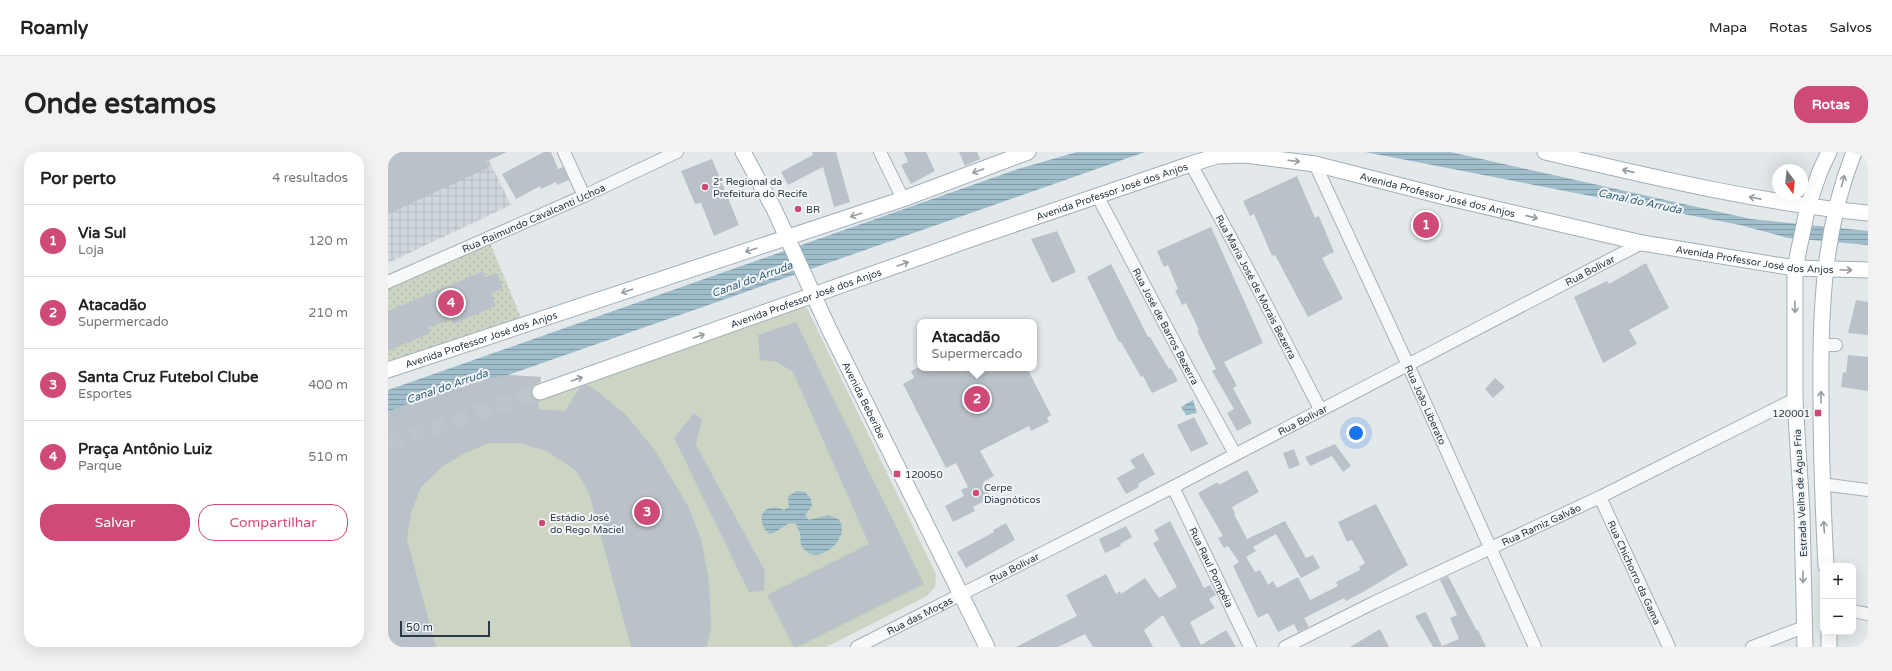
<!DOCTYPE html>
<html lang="pt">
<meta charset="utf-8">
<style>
body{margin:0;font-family:"Varela Round",sans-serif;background:#f2f2f2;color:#222}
.controls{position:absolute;right:12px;bottom:12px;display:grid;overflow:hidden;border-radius:8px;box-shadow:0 4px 16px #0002}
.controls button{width:36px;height:36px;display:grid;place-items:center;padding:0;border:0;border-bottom:1px solid #e0e0e0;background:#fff;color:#222;font:20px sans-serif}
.compass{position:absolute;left:1384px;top:12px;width:36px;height:36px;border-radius:50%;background:#fff;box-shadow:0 4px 16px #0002;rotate:165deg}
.scale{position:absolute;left:12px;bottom:10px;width:90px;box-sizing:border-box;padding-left:4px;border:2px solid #2b3944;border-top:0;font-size:11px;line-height:14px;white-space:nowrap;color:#2b3944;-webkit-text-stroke:3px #f3f6f8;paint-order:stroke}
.you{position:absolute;left:968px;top:281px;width:14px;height:14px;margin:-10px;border:3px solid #fff;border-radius:50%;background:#1a73e8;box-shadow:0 0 0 6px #1a73e833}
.badge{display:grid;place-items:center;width:26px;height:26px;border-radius:50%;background:#cf4a78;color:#fff;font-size:13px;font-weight:700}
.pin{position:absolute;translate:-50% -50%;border:2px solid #fff;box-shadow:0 1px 4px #0006}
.popup{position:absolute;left:529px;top:167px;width:120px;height:52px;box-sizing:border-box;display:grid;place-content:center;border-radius:8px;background:#fff;filter:drop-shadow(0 1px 3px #0005);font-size:13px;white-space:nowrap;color:#767676}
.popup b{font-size:15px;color:#222}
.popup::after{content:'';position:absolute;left:50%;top:100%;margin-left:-8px;border:8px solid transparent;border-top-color:#fff}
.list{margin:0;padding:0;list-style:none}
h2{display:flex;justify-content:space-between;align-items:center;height:52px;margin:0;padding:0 16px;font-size:17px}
h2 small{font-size:13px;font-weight:400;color:#767676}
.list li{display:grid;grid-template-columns:26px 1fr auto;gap:12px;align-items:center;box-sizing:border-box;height:72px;padding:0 16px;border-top:1px solid #e0e0e0}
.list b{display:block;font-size:15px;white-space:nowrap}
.list p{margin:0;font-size:13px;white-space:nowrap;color:#767676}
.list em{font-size:13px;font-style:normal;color:#767676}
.actions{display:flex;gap:8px;padding:12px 16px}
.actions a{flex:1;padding:9px 0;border:1px solid #cf4a78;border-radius:16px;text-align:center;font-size:14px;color:#cf4a78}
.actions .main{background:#cf4a78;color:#fff}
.map{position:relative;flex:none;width:1480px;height:495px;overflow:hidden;border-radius:16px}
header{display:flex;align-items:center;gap:24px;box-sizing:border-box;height:56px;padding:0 20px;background:#fff;border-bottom:1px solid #e0e0e0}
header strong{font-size:19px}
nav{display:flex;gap:22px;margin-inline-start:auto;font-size:14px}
.intro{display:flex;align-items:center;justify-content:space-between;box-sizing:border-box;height:96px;padding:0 24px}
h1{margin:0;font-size:28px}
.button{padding:10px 18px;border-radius:16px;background:#cf4a78;color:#fff;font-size:14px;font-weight:700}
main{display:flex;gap:24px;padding:0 24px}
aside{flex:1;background:#fff;border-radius:16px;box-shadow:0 4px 16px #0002}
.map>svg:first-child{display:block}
</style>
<header>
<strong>Roamly</strong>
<nav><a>Mapa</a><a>Rotas</a><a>Salvos</a></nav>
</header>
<div class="intro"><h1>Onde estamos</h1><a class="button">Rotas</a></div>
<main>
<aside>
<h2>Por perto<small>4 resultados</small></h2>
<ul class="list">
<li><span class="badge">1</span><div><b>Via Sul</b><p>Loja</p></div><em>120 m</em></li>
<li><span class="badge">2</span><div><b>Atacadão</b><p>Supermercado</p></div><em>210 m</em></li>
<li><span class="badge">3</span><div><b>Santa Cruz Futebol Clube</b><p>Esportes</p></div><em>400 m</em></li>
<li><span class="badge">4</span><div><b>Praça Antônio Luiz</b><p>Parque</p></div><em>510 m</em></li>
</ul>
<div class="actions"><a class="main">Salvar</a><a>Compartilhar</a></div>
</aside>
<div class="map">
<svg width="1480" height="495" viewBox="0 0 1480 495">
<defs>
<pattern id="industrial-grid" width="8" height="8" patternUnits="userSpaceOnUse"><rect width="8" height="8" fill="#d1d8dd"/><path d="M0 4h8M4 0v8" fill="none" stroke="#b4babf"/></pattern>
<pattern id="park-dots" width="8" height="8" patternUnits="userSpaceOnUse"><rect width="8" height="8" fill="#ccd5c4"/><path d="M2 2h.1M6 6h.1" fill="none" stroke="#afb8aa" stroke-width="1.8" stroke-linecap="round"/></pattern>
<pattern id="water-rules" width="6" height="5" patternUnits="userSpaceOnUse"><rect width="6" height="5" fill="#9fbdcb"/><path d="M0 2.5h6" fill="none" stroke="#829ba6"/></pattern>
</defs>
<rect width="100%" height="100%" fill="#e3e8eb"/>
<path fill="url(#industrial-grid)" d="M 0,0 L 97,0 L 123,53 L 0,111 Z"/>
<path fill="url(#park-dots)" d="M 101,88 L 133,166 L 0,212 L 0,136 Z"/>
<path fill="#ccd5c4" d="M 418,154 L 548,422 L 547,435 L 539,444 L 438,495 L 0,495 L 0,260 L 120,223 L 153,225 L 151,246 Z"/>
<path fill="url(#water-rules)" d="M 689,0 L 757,0 L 0,265 L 0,238 L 630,17 Z
M 977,0 L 1062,0 L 1363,67 L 1480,79 L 1480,93 L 1400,86 L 1352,73 Z
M 805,248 L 809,261 L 798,263 L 793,255 Z
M 409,339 L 417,340 L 423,347 L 424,354 L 417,363 L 421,368 L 440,363 L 450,367 C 452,369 454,373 454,376 C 455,389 437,406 423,402 C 419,401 416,397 413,394 L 412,381 L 408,372 C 398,368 394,379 381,382 C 366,367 375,349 396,358 L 401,355 L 400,344 Z"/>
<path fill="#bac2c9" d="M 0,0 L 119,0 L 97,10 L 100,16 L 0,62 Z
M 156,0 L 163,0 L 170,17 L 175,15 L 181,28 L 169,33 L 168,30 L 153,37 L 152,34 L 128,47 L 114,22 Z
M 424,0 L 448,0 L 462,50 L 446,55 L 435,15 L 400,33 L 393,20 L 425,3 Z
M 516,0 L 538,0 L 547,19 L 523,32 L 513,13 L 520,10 Z
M 571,0 L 589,0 L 592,7 L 577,14 Z
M 324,7 L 351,73 L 326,84 L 313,51 L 307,52 L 293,19 Z
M 909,24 L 927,66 L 931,64 L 946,100 L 934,106 L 955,147 L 920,165 L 887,103 L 884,104 L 866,62 L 862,64 L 855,49 Z
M 823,75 L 875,191 L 836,210 L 849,234 L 845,236 L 864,271 L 849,279 L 839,261 L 846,257 L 824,219 L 828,217 L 809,179 L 811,178 L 798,151 L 794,153 L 787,138 L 790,137 L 780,113 L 776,115 L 769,99 Z
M 669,79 L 688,120 L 664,131 L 643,87 Z
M 1258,111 L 1281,156 L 1241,178 L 1249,192 L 1215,211 L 1186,145 L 1219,129 L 1221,132 Z
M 723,112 L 760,185 L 762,185 L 781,217 L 783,216 L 790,229 L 764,241 L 755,224 L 753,225 L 733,190 L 731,190 L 699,125 Z
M 95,119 L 97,125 L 109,121 L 115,136 L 103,142 L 108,154 L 65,172 L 63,167 L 40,176 L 42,181 L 0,199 L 0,159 Z
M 1468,148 L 1480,150 L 1480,183 L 1460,181 Z
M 408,170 L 536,432 L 409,495 L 406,495 L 379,443 L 481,392 L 405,220 L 389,210 L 372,208 L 370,183 Z
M 1460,203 L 1480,205 L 1480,239 L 1453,235 L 1455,220 L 1458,221 Z
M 529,216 L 639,216 L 663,263 L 659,266 L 661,270 L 643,279 L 641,274 L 592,299 L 606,324 L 595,330 L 602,343 L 595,347 L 596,349 L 585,355 L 587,359 L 565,370 L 557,354 L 576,344 L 573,338 L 580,335 L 568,311 L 558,316 L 515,232 L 526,226 L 523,219 Z
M 120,223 L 153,225 L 152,230 L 145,234 L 143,239 L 146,247 L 151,249 L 150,257 L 177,259 L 192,235 L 199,233 L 208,238 L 238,263 L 266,297 L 301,356 L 313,387 L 321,429 L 323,475 L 319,495 L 243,495 L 201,341 L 189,320 L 180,313 L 158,299 L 132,291 L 102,291 L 77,301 L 55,314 L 33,335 L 23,361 L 19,387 L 48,495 L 0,495 L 0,260 L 18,252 L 55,238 L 88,229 Z
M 1107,226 L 1117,235 L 1105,246 L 1097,237 Z
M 306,261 L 314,267 L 308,293 L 377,419 L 376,439 L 361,440 L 286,286 Z
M 806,265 L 820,292 L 803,300 L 789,273 Z
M 947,292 L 963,314 L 955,320 L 944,304 L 922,314 L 917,305 Z
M 906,297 L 912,313 L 901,317 L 895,301 Z
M 755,301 L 767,322 L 750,332 L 751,335 L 738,342 L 729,326 L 747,316 L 742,308 Z
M 859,318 L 871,340 L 844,355 L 847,361 L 846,362 L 859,387 L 897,369 L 918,406 L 925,403 L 932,416 L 913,426 L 888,382 L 865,395 L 868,399 L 858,405 L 867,420 L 872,418 L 880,433 L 885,429 L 889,436 L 910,425 L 922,448 L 950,434 L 948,430 L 972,418 L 971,415 L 977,411 L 964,388 L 959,390 L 950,370 L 988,352 L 1020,413 L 975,440 L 958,449 L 956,446 L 916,466 L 921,475 L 910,480 L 906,472 L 890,480 L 880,461 L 870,466 L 845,414 L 851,410 L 840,394 L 836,396 L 830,386 L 835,384 L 810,341 L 830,330 L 831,333 Z
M 782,369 L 816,436 L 822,433 L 828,443 L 821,447 L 827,456 L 802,470 L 813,493 L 838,478 L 848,495 L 793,495 L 775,463 L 756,478 L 765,495 L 705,495 L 697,482 L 670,495 L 628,495 L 689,464 L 678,443 L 718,422 L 728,442 L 732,439 L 733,442 L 757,426 L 771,446 L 789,435 L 765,391 L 771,388 L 766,378 Z
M 618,371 L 627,388 L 578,416 L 569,400 L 606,380 L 605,378 Z
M 738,374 L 744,385 L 732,392 L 733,394 L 717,401 L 711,387 Z
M 1060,424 L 1089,479 L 1090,478 L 1098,495 L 1045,495 L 1027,464 L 1038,460 L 1054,494 L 1071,487 L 1062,466 L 1069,463 L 1052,428 Z
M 992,477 L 1001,495 L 962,495 Z"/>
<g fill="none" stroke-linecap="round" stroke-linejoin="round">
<path stroke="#bec5ca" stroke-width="15" stroke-dasharray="15 8" stroke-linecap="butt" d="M 0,291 L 152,240"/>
<defs>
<g id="minor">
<path d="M 176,0 L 196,44"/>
<path d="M 492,0 L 515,47"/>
<path id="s1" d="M 803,12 L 864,125 L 932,257"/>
<path id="s2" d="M 927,12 L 1020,213 L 1147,495"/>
<path id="s3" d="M 710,45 L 802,220 L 847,302"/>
<path id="s4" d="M 0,130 L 196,44 L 289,0"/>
<path d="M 1432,193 L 1448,193"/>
<path d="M 1433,332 L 1480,338"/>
<path id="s5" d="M 785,335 L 862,495"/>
<path id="s6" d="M 1212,345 L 1281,495"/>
<path d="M 1465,459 L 1480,462"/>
<path id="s7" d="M 469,495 L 785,335 L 1254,91"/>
<path id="s8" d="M 897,495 L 987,450 L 1212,345 L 1407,247"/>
<path d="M 1364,495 L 1416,475"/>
</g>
<g id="major">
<path id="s9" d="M 355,0 L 386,57 L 441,177 L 599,495"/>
<path d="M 1157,0 C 1264,25 1371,51 1480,61"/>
<path id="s10" d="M 0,218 L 515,47 L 640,0"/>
<path id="s11" d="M 152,240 L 586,86 L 803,12 L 829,4 L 857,3 L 927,12 L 1057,45 L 1254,91 L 1407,116 L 1480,118"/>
<path d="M 1438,414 C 1435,357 1433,301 1433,244 C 1432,161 1435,78 1466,0"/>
<path d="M 1417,495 L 1414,361 L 1407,247 L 1407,116 L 1420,54 L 1432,19 L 1441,0"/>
<path d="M 1441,495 L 1441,480"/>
</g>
</defs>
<use href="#minor" stroke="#a8b0b6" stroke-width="14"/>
<use href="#major" stroke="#a2afb7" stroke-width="17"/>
<use href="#minor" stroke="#f6f8f9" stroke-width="12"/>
<use href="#major" stroke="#fff" stroke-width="15"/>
</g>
<defs><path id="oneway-shaft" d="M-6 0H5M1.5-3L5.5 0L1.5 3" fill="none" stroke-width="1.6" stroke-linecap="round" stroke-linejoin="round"/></defs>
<g stroke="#959ca2">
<use href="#oneway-shaft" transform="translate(906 9) rotate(7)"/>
<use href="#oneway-shaft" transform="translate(590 19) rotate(160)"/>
<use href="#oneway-shaft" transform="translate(1240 19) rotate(-167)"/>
<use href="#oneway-shaft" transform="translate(1455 29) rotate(-75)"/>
<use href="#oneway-shaft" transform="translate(1367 46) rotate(-169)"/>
<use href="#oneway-shaft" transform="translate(468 63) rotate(162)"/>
<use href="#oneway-shaft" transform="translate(1144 65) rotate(13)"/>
<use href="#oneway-shaft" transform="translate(363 98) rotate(162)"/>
<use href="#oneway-shaft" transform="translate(515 112) rotate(-20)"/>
<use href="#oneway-shaft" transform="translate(1458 118)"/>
<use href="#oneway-shaft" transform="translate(239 139) rotate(162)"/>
<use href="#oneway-shaft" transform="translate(1407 155) rotate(89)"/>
<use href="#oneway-shaft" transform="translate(311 184) rotate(-19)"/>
<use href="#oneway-shaft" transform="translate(189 227) rotate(-19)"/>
<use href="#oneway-shaft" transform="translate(1433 245) rotate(-90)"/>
<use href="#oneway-shaft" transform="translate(1436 375) rotate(-94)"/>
<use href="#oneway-shaft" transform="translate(1415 425) rotate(89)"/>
</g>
<g fill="#cf4a78" stroke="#f3f6f8" stroke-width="1.5">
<circle cx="317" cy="35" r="4"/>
<circle cx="410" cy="57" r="4"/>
<rect x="1426" y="257" width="8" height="8" rx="2"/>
<rect x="505" y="318" width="8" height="8" rx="2"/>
<circle cx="588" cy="341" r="4"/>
<circle cx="154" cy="371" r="4"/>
</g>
<g text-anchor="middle" stroke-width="4" stroke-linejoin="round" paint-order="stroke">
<g font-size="10" fill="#2b3944" stroke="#f3f6f8" text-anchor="start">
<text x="325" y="33">2° Regional da<tspan x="325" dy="12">Prefeitura do Recife</tspan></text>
<text x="418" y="61">BR</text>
<text x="1422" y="265" text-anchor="end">120001</text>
<text x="517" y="326">120050</text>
<text x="596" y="339">Cerpe<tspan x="596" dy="12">Diagnóticos</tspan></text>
<text x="162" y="369">Estádio José<tspan x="162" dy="12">do Rego Maciel</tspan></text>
</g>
<g font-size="10" fill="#2b3944" stroke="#f3f6f8">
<text dy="4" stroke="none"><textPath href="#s11" startOffset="606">Avenida Professor José dos Anjos</textPath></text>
<text dy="4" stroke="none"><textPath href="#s11" startOffset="942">Avenida Professor José dos Anjos</textPath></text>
<text dy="4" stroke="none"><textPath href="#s4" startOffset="159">Rua Raimundo Cavalcanti Uchoa</textPath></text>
<text dy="4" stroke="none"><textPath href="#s11" startOffset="1266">Avenida Professor José dos Anjos</textPath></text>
<text dy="4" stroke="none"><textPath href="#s7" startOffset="824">Rua Bolivar</textPath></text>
<text dy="4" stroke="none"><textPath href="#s1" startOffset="139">Rua Maria José de Morais Bezerra</textPath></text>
<text dy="4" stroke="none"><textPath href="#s11" startOffset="282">Avenida Professor José dos Anjos</textPath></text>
<text dy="4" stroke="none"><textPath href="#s3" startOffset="146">Rua José de Barros Bezerra</textPath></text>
<text dy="4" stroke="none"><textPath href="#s10" startOffset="98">Avenida Professor José dos Anjos</textPath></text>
<text dy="4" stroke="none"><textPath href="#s9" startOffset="276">Avenida Beberibe</textPath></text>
<text dy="4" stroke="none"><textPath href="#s2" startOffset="265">Rua João Liberato</textPath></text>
<text dy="4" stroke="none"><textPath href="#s7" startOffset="500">Rua Bolivar</textPath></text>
<text transform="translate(1412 341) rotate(-93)" y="4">Estrada Velha de Água Fria</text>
<text dy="4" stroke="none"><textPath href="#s8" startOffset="284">Rua Ramiz Galvão</textPath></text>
<text dy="4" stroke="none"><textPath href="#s5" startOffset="89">Rua Raul Pompéia</textPath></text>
<text dy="4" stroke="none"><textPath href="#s7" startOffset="176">Rua Bolivar</textPath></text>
<text dy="4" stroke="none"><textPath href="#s6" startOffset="83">Rua Chichorro da Gama</textPath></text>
<text dy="4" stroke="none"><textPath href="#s7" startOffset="70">Rua das Moças</textPath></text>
</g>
<g font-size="11" font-style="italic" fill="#356078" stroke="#f3f6f8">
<text transform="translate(1252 49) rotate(12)" y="4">Canal do Arruda</text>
<text transform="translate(364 127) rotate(-20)" y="4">Canal do Arruda</text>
<text transform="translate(59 234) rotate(-19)" y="4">Canal do Arruda</text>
</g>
</g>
</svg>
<div class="controls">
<button>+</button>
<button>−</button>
</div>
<svg class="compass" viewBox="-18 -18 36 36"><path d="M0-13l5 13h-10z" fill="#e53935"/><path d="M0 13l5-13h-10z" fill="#767676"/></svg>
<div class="scale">50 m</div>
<div class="you"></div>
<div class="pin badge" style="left:1038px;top:73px">1</div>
<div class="pin badge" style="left:589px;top:247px">2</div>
<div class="popup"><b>Atacadão</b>Supermercado</div>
<div class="pin badge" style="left:259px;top:360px">3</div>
<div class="pin badge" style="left:63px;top:151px">4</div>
</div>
</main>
